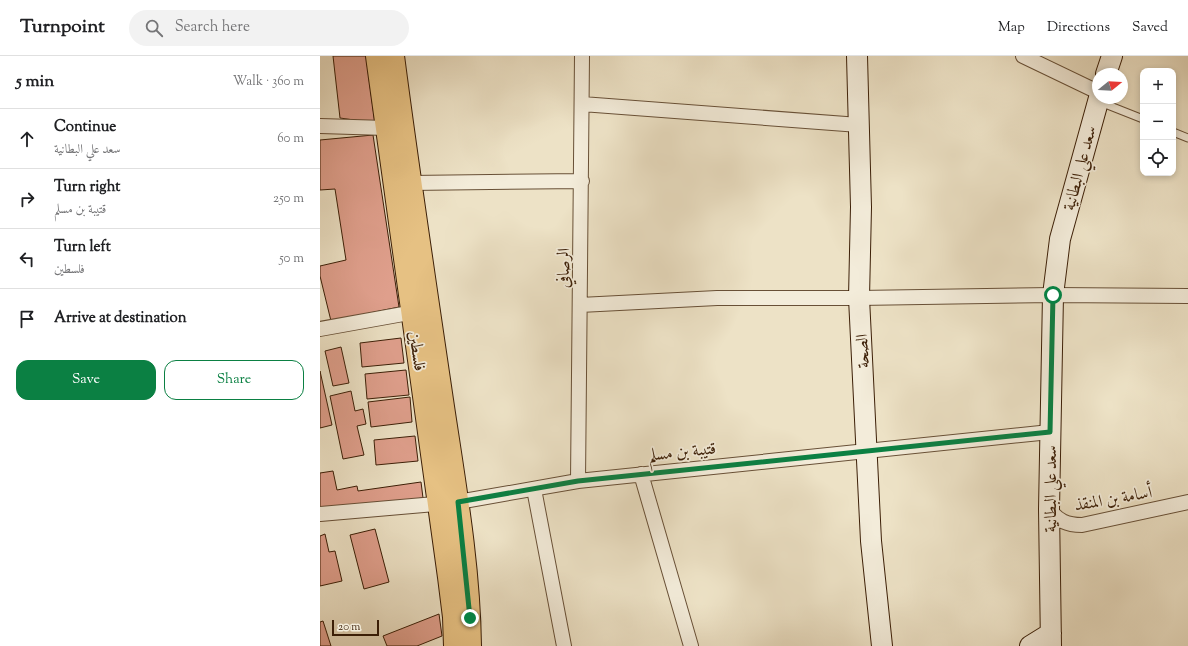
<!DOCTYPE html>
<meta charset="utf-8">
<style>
body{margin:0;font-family:"Sorts Mill Goudy",Amiri,serif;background:#f2f2f2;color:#202124}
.controls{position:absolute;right:12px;top:12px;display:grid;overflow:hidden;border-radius:8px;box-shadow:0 2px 6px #0003}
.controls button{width:36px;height:36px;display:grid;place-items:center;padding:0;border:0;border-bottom:1px solid #e0e0e0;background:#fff;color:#202124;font:20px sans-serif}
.compass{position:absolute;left:772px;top:12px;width:36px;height:36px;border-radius:50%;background:#fff;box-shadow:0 2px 6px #0003;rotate:72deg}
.scale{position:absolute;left:12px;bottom:10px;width:47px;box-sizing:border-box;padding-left:4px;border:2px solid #3c1f07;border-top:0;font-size:11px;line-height:14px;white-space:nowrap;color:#3c1f07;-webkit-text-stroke:3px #f3ecda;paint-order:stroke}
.stop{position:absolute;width:12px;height:12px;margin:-9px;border:3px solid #0b8043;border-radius:50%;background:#fff}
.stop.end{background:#0b8043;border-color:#fff;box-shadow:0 1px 4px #0008}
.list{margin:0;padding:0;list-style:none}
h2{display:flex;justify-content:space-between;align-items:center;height:52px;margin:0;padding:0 16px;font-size:17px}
h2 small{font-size:13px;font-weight:400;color:#757577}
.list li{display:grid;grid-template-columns:26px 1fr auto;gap:12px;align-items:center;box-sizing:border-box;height:60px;padding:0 16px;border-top:1px solid #e0e0e0}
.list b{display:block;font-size:15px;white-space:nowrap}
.list p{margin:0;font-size:13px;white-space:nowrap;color:#757577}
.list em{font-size:13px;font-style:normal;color:#757577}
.actions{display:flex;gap:8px;padding:12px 16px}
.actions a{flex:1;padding:9px 0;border:1px solid #0b8043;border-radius:12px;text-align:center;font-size:14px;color:#0b8043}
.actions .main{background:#0b8043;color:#fff}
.icon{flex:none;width:22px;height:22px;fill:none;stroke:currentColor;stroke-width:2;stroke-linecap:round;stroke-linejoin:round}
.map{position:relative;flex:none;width:868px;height:590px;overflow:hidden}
header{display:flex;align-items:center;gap:24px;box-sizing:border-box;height:56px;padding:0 20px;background:#fff;border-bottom:1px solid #e0e0e0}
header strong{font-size:19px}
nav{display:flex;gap:22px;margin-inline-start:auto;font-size:14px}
.search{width:280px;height:36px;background:#f2f2f2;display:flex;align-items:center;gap:10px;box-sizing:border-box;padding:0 14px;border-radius:22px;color:#757577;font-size:15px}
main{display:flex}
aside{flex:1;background:#fff}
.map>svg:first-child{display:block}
</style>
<header>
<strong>Turnpoint</strong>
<div class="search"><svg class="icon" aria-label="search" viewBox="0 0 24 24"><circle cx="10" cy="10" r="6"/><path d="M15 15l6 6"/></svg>Search here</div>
<nav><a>Map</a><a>Directions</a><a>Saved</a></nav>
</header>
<main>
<aside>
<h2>5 min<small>Walk · 360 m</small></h2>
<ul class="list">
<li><svg class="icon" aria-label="ahead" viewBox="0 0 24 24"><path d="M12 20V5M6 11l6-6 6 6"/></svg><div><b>Continue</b><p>سعد علي البطانية</p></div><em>60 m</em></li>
<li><svg class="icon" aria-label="right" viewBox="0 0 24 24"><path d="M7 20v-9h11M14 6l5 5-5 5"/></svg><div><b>Turn right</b><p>قتيبة بن مسلم</p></div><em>250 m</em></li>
<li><svg class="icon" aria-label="left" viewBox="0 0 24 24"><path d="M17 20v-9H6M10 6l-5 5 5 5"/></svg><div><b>Turn left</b><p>فلسطين</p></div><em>50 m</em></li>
<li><svg class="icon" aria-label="arrive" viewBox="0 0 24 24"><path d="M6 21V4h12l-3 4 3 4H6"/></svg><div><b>Arrive at destination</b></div></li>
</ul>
<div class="actions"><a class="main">Save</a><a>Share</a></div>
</aside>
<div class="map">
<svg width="868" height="590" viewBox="0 0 868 590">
<rect width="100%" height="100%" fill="#ede2c6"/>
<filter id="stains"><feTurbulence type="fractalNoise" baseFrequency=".005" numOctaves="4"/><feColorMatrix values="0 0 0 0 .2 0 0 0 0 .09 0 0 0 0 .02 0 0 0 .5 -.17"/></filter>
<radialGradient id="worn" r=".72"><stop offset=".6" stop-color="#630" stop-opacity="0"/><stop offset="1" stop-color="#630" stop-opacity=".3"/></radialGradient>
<path fill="#df9f8c" stroke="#3c1f07" d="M 13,0 L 46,0 L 55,67 L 20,62 Z
M 53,79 L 79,251 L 11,265 L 0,220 L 0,210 L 26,204 L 15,133 L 0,134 L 0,84 Z
M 81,282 L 84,307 L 42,311 L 40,287 Z
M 21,291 L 29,327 L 13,330 L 5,295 Z
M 86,314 L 89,339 L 47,343 L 45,318 Z
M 0,315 L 12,369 L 0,372 Z
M 31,335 L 35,355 L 43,353 L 46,368 L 37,370 L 44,399 L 23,403 L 10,340 Z
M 90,341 L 92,366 L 51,371 L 48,346 Z
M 95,380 L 98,405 L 56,409 L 54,384 Z
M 13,415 L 17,434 L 37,430 L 38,435 L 101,426 L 103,442 L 0,454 L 0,417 Z
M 55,473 L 69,526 L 44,533 L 30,479 Z
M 5,478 L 9,496 L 15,495 L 22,525 L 0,530 L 0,480 Z
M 119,558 L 122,580 L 97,590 L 67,590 L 63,580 Z
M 3,565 L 11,590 L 0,590 L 0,566 Z"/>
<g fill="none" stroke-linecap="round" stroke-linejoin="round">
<defs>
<path id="service" d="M 780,46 L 823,63
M 853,76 L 868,82"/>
<path id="minor" d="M 703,0 L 778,36
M 262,48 L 539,69
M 0,70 L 66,72
M 90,127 L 262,125
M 260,249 L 397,242 L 539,242 L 733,239 L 868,240
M 0,273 L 100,255
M 321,418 L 371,590
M 258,425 L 262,0
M 214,433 L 244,590
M 729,453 C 738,465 747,469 762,469 L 868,446
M 0,458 L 138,446 L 258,425 L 730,376"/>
<path id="secondary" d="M 537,0 L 541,151 L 539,242 L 551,485 L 562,590
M 786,18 L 792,0
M 710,590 L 731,577
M 731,590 L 729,453 L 733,239 L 740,183 L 779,42"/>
<path id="primary" d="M 57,0 L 129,521 L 134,561 L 135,590
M 73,0 C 88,115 105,229 122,344 C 134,425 149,508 150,590"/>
</defs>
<use href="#service" stroke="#685037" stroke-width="9"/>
<use href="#minor" stroke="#685037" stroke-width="16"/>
<use href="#secondary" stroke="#3c1f07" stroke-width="22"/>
<use href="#primary" stroke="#3c1f07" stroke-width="24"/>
<use href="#service" stroke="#f3ecda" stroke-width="7"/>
<use href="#minor" stroke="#f3ecda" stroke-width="14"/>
<use href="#secondary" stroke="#f3ecda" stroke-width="20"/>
<use href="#primary" stroke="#e6c183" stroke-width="22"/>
</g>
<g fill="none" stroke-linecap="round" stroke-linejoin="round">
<path stroke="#0b8043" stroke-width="5" d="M 150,562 L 138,446 L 258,425 L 730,376 L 733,239"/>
</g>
<g text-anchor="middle" stroke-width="3.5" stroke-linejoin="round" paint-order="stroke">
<g font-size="17" fill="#3c1f07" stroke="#f3ecda">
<text transform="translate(759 112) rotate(-75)" y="6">سعد علي البطانية</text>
<text transform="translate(243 212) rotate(-89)" y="6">الرصافي</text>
<text transform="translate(98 295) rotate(82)" y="6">فلسطين</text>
<text transform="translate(542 295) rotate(-93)" y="6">الصحة</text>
<text transform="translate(362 395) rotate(-6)" y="6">قتيبة بن مسلم</text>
<text transform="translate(730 433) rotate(-90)" y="6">سعد علي البطانية</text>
<text transform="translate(793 442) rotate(-10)" y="6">أسامة بن المنقذ</text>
</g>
</g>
<rect width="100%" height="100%" filter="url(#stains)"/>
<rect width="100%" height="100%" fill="url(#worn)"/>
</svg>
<div class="controls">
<button>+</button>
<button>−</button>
<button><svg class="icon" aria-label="locate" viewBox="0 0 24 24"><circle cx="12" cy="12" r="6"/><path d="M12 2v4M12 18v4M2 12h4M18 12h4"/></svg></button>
</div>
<svg class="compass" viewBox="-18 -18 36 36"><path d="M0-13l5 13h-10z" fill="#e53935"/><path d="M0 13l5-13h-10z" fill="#757577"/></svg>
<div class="scale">20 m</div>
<div class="stop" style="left:733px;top:239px"></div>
<div class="stop end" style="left:150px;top:562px"></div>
</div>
</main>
